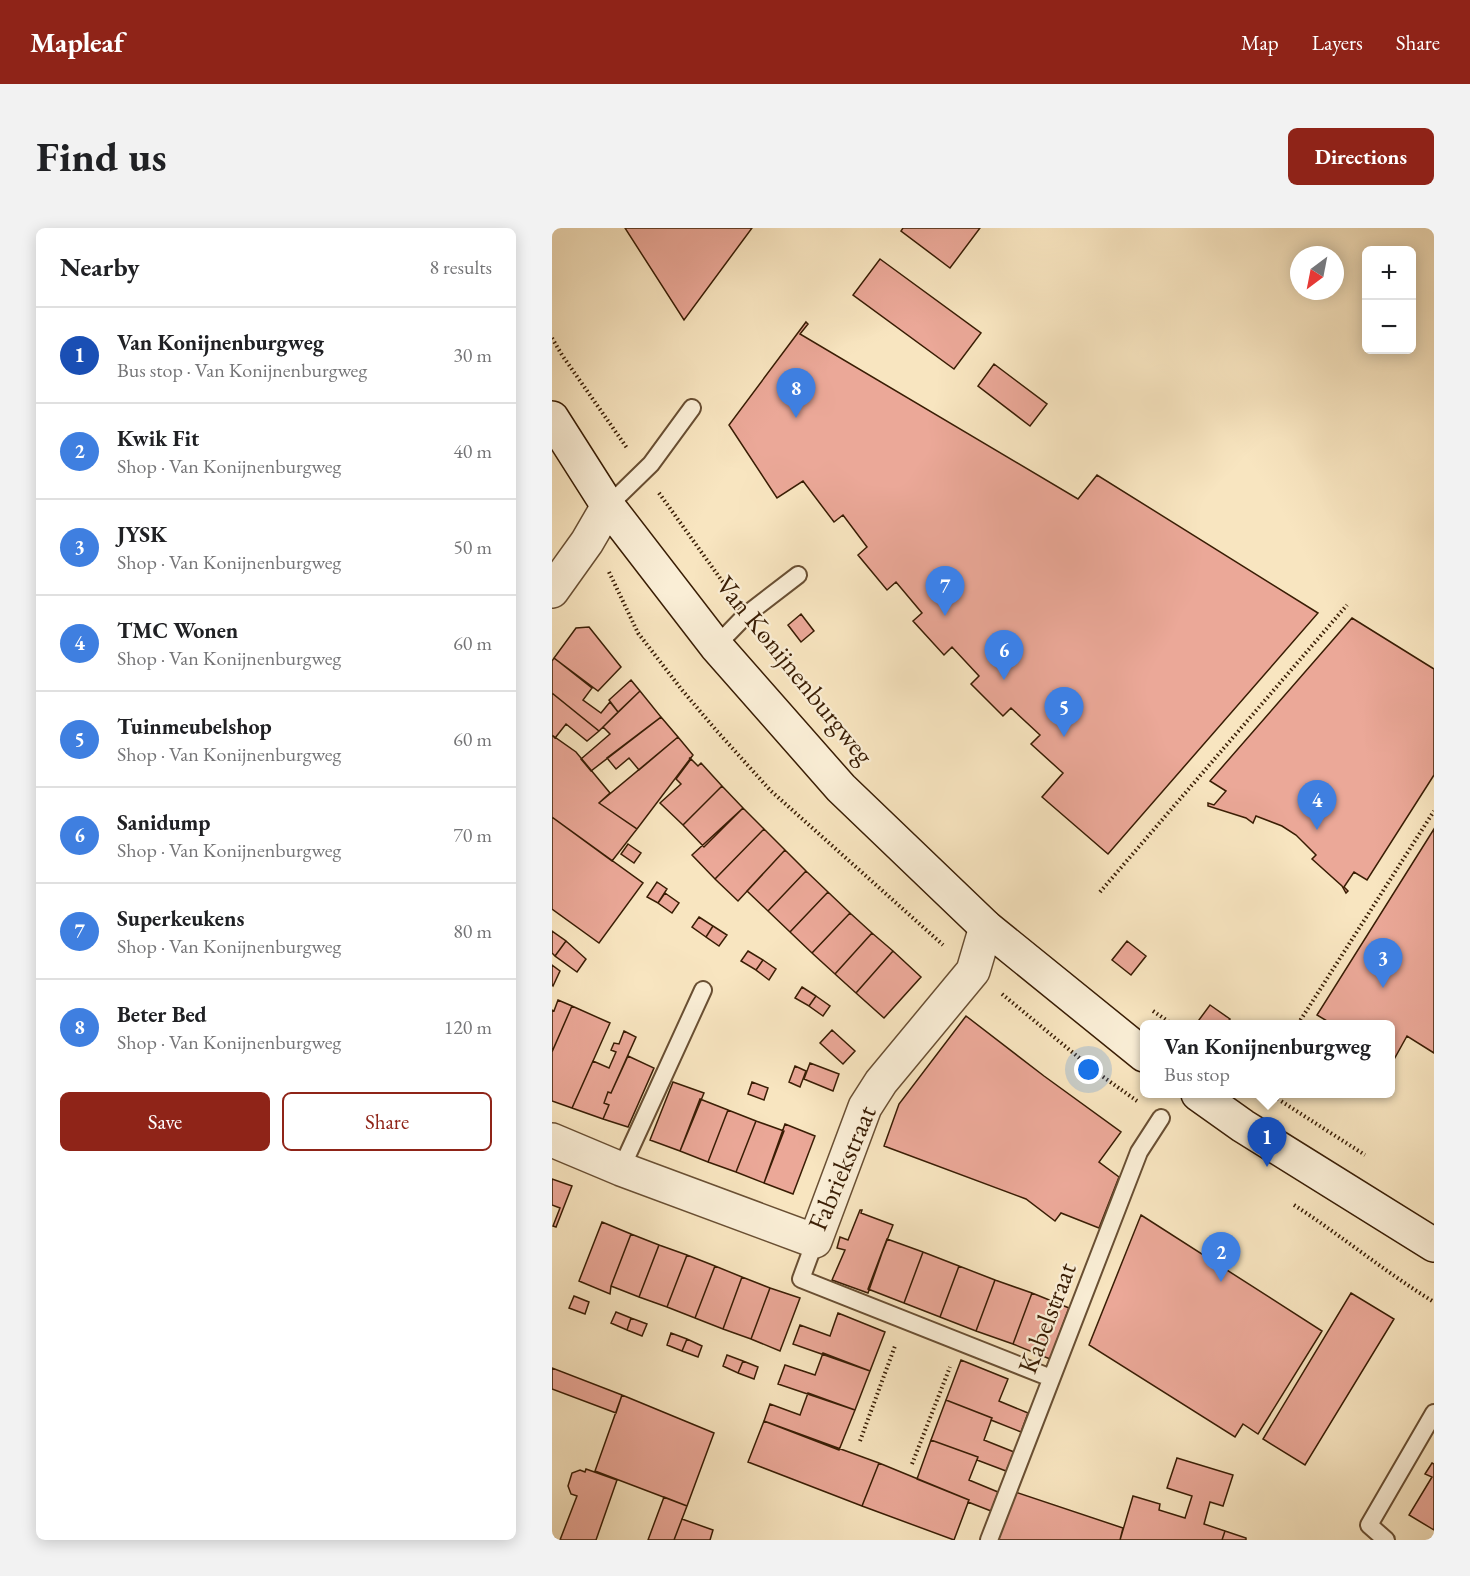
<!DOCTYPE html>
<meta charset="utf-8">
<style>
body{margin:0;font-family:"EB Garamond",serif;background:#f2f2f2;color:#202124}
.controls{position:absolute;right:18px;top:18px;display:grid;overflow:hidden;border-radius:9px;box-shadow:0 3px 15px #0003}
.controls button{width:54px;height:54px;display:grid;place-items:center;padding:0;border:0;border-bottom:2px solid #e0e0e0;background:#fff;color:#202124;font:30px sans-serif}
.compass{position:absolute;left:738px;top:18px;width:54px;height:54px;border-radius:50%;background:#fff;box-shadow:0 3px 15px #0003;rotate:212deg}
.you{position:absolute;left:537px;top:842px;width:21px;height:21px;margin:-15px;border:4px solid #fff;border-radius:50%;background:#1a73e8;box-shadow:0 0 0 9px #1a73e833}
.badge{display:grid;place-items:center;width:39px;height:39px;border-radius:50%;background:#8f2418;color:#fff;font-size:20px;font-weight:700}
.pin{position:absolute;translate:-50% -50px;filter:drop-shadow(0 2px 3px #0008)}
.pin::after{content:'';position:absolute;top:32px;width:21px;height:18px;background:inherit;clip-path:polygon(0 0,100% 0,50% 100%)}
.popup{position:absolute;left:588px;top:792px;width:255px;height:78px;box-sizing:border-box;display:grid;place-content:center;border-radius:9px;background:#fff;filter:drop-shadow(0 2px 4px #0005);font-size:20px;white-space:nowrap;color:#757577}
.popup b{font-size:22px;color:#202124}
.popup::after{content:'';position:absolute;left:50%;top:100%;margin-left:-12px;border:12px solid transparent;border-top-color:#fff}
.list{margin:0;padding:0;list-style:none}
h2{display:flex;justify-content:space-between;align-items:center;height:78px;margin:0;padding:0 24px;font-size:26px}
h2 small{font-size:20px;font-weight:400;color:#757577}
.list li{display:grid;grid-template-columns:39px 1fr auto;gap:18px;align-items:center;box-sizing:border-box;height:96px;padding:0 24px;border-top:2px solid #e0e0e0}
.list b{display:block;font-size:22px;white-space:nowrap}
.list p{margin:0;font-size:20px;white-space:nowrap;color:#757577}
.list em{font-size:20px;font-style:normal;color:#757577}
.actions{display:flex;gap:12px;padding:18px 24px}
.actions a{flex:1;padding:14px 0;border:2px solid #8f2418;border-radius:9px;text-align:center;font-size:21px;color:#8f2418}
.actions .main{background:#8f2418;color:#fff}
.map{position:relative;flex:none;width:882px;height:1312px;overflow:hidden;border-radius:9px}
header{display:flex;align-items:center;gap:36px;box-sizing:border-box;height:84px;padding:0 30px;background:#8f2418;color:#fff}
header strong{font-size:28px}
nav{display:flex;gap:33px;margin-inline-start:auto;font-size:21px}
.intro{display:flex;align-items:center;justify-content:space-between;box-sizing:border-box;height:144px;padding:0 36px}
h1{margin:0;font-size:42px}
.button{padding:15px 27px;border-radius:9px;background:#8f2418;color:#fff;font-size:21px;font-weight:700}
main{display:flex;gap:36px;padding:0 36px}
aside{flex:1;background:#fff;border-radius:9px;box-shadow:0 3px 15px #0003}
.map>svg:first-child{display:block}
</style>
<header>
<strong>Mapleaf</strong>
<nav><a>Map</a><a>Layers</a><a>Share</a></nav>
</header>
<div class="intro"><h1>Find us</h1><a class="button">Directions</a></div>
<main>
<aside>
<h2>Nearby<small>8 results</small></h2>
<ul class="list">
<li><span class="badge" style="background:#1a4fb4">1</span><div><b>Van Konijnenburgweg</b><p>Bus stop · Van Konijnenburgweg</p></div><em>30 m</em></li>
<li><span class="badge" style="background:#3f7fe0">2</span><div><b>Kwik Fit</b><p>Shop · Van Konijnenburgweg</p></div><em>40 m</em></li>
<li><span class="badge" style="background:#3f7fe0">3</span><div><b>JYSK</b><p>Shop · Van Konijnenburgweg</p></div><em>50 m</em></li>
<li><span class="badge" style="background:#3f7fe0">4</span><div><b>TMC Wonen</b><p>Shop · Van Konijnenburgweg</p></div><em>60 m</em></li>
<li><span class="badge" style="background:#3f7fe0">5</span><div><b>Tuinmeubelshop</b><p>Shop · Van Konijnenburgweg</p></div><em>60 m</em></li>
<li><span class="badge" style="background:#3f7fe0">6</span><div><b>Sanidump</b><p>Shop · Van Konijnenburgweg</p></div><em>70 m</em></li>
<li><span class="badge" style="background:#3f7fe0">7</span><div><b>Superkeukens</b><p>Shop · Van Konijnenburgweg</p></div><em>80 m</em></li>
<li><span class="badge" style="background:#3f7fe0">8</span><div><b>Beter Bed</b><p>Shop · Van Konijnenburgweg</p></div><em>120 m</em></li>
</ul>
<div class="actions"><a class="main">Save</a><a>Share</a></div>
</aside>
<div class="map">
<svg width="882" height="1312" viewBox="0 0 882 1312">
<rect width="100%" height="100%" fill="#f8e5c0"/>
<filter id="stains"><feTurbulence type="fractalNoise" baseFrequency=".00333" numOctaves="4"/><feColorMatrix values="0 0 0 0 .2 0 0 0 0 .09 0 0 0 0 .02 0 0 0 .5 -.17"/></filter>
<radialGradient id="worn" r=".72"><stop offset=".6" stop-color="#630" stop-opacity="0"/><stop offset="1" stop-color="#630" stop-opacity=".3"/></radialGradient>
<path fill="#eba898" stroke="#391d04" stroke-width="1.5" d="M 73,0 L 200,0 L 132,92 Z
M 351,0 L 428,0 L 398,40 L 349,3 Z
M 328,31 L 429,105 L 402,141 L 301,67 Z
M 254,94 L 256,96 L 248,106 L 526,271 L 545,247 L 766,385 L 556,626 L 490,569 L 511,545 L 479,516 L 488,507 L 459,480 L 451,488 L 419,456 L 427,448 L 400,419 L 392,427 L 361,393 L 370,385 L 344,354 L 335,362 L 306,327 L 315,319 L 291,287 L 282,294 L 251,253 L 225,270 L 177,197 Z
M 442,136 L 495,176 L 478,198 L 426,158 Z
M 249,386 L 262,403 L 249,414 L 236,397 Z
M 800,390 L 882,441 L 882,547 L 815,652 L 802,644 L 792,659 L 796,663 L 794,665 L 790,658 L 760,631 L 764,627 L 744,607 L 730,598 L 704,588 L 701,595 L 694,590 L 656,578 L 656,575 L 662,577 L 674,563 L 658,553 Z
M 37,399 L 69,439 L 46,463 L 2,430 L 24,400 Z
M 2,430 L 40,460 L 31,472 L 49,485 L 58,474 L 66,484 L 47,503 L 0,465 L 0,433 Z
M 79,452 L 88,463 L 66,484 L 57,472 Z
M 88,463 L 109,489 L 39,543 L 29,531 L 58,506 L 51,499 Z
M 0,465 L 47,503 L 35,513 L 14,496 L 3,510 L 0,507 Z
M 109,489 L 126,509 L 87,542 L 77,530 L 64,541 L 55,530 Z
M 0,507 L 24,524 L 58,565 L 47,575 L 85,601 L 60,633 L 0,589 Z
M 126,509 L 141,527 L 85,601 L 47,575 Z
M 137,530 L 138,530 L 146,538 L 149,535 L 170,558 L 131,597 L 108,575 L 129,556 L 124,551 L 139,531 Z
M 170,558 L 191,580 L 152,619 L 131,597 Z
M 191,580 L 212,601 L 163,651 L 140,627 Z
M 0,589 L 91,655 L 47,715 L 0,681 Z
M 212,601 L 233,622 L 186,673 L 163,651 Z
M 882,601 L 882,825 L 855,808 L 840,835 L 838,834 L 838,796 L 780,796 L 765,787 Z
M 76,616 L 89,625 L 82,635 L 69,626 Z
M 233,622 L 254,643 L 216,683 L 195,663 Z
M 254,643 L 276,664 L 238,704 L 216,683 Z
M 105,654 L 115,661 L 106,675 L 95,669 Z
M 276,664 L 298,685 L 260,725 L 238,704 Z
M 113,665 L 127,675 L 120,685 L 106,675 Z
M 298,685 L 320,705 L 283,746 L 260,725 Z
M 147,689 L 161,698 L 154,709 L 140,699 Z
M 161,698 L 175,707 L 167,718 L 154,709 Z
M 0,703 L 14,713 L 3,728 L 0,725 Z
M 320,705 L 341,723 L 304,765 L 283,746 Z
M 14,713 L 34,731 L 25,744 L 3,728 Z
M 575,713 L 594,728 L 579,747 L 560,732 Z
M 196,723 L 211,732 L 204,742 L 189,733 Z
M 341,723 L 369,749 L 332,790 L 304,765 Z
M 211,732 L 224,741 L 217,752 L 204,742 Z
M 0,737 L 8,743 L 1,758 L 0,757 Z
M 250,759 L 264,768 L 257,778 L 243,770 Z
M 264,768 L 278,778 L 271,788 L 257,778 Z
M 6,772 L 20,778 L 0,824 L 0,782 L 2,783 Z
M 658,777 L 678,791 L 673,796 L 644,796 Z
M 20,778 L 58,795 L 20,880 L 0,873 L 0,824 Z
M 414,788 L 492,848 L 569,904 L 547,934 L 567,949 L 547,1000 L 509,985 L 503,993 L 474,971 L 332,918 L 347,876 Z
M 280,802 L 303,823 L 291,836 L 268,815 Z
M 72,803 L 84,809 L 59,865 L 56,864 L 52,875 L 57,877 L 51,891 L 20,880 L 41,833 L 57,840 L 64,824 L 59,822 L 62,815 L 67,816 Z
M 76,828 L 102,840 L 76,899 L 51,891 L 57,877 L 52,875 L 56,864 L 59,865 Z
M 258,835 L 287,846 L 281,863 L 252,851 Z
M 243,838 L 254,843 L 248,859 L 237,854 Z
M 121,854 L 152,865 L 128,923 L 98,912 Z
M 200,854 L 216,860 L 212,872 L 196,866 Z
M 148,871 L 176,882 L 156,934 L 128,923 Z
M 176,882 L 204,893 L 184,944 L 156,934 Z
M 204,893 L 232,903 L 212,955 L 184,944 Z
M 233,896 L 263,908 L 241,966 L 212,955 Z
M 0,951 L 20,958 L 4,999 L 1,998 L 8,980 L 0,977 Z
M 308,982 L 310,982 L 309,985 L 341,997 L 330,1025 L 316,1065 L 280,1052 L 293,1022 L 285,1020 L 288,1009 L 296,1012 Z
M 589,987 L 770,1103 L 706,1206 L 691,1196 L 683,1209 L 537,1117 Z
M 50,994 L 79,1006 L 59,1058 L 58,1066 L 27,1053 Z
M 79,1006 L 107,1017 L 87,1069 L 59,1058 Z
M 335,1011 L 371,1024 L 352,1075 L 316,1061 Z
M 107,1017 L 135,1027 L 115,1079 L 87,1069 Z
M 371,1024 L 407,1038 L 388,1089 L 352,1075 Z
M 135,1027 L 163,1038 L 143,1090 L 115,1079 Z
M 163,1038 L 190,1049 L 171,1101 L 143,1090 Z
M 407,1038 L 443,1052 L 424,1103 L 388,1089 Z
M 190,1049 L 218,1060 L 199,1111 L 171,1101 Z
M 443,1052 L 480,1065 L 461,1116 L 424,1103 Z
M 218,1060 L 248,1070 L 228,1123 L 199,1111 Z
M 480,1065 L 517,1080 L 498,1131 L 461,1116 Z
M 799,1065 L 842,1091 L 753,1237 L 711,1211 Z
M 22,1068 L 37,1074 L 33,1086 L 17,1080 Z
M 64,1084 L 79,1090 L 75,1102 L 59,1095 Z
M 286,1085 L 333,1104 L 318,1143 L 241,1116 L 248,1097 L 278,1108 Z
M 79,1090 L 95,1096 L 90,1108 L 75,1102 Z
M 119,1105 L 135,1111 L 130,1123 L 115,1117 Z
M 135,1111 L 150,1118 L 146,1129 L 130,1123 Z
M 271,1125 L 318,1143 L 303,1182 L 226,1156 L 233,1137 L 263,1147 Z
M 175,1127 L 191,1133 L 186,1145 L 171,1138 Z
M 409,1132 L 456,1151 L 447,1173 L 476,1185 L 469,1204 L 439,1192 L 440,1190 L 394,1172 Z
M 191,1133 L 206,1139 L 202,1151 L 186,1145 Z
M 0,1140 L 70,1167 L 64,1185 L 0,1161 Z
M 256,1165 L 303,1182 L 287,1222 L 212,1193 L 218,1176 L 248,1187 Z
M 70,1167 L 162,1205 L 135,1278 L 43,1243 Z
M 394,1172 L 440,1190 L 432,1212 L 462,1224 L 454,1243 L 425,1232 L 426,1229 L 379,1212 Z
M 212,1193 L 327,1235 L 310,1278 L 196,1234 Z
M 379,1212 L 426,1229 L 417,1252 L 446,1264 L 439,1283 L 416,1274 L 417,1272 L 365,1251 Z
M 625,1230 L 681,1247 L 671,1278 L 658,1274 L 652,1296 L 673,1303 L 670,1312 L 568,1312 L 581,1268 L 608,1276 L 607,1282 L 633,1290 L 640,1268 L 615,1260 Z
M 327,1235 L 417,1272 L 402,1312 L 310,1278 Z
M 880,1235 L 882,1236 L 882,1302 L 857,1287 L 880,1249 L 873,1246 Z
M 34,1241 L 65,1252 L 44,1312 L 8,1312 L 25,1268 L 19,1266 L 16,1258 L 20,1245 L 28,1242 L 33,1244 Z
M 463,1264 L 571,1300 L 568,1312 L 445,1312 Z
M 112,1269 L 135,1278 L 122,1312 L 96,1312 Z
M 130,1291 L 161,1302 L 158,1312 L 122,1312 Z
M 673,1303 L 694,1310 L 694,1312 L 670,1312 Z"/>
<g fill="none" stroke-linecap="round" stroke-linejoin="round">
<defs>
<path id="lane" d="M 56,278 L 99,236 L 140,180
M 164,418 L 194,387 L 246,347
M 69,941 L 151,762
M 263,1013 L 249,1051 L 499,1150
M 437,1312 L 587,924 L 609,890
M 834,1312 L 817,1297 L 882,1185"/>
<path id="street" d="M 0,363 L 35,314 L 56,278
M 0,912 L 69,941 L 263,1013 L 313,879 L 329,854 L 421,743 L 434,699"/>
<path id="secondary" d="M 0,190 L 56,278 L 164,418 L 289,560 L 434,699 L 592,827
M 646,866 L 691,898 L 882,1017"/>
</defs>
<use href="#lane" stroke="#694f33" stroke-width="20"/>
<use href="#street" stroke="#694f33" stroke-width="36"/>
<use href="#secondary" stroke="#391d04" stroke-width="36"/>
<path stroke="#391d04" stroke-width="4" stroke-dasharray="1.5 3" stroke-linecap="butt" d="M 0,110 L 10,127 L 75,220
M 107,265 L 178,364
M 57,344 L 86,405 L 130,462 L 164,502 L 218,562 L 391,717
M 211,408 L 228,431
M 548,664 L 795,377
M 450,766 L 543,843 L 585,873
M 601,783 L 620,796
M 746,796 L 882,583
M 718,866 L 813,927
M 742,977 C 790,1008 833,1044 882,1074
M 308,1213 L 343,1118
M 360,1236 L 398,1139"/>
<use href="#lane" stroke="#faeed6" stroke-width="16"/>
<use href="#street" stroke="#faeed6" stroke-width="33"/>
<use href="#secondary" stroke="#faeed6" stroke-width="33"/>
</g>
<g text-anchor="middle" stroke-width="4.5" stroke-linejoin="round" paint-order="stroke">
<g font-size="27" fill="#391d04" stroke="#faeed6">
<text transform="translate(243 442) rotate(51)" y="9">Van Konijnenburgweg</text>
<text transform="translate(290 940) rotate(-67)" y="9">Fabriekstraat</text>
<text transform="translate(495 1090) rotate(-69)" y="9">Kabelstraat</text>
</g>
</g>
<rect width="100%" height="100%" filter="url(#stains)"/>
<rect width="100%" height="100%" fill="url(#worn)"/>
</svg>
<div class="controls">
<button>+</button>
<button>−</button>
</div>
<svg class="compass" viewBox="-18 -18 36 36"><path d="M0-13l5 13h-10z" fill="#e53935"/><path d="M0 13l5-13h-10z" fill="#757577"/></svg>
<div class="you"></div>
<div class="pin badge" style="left:715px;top:939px;background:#1a4fb4">1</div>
<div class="popup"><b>Van Konijnenburgweg</b>Bus stop</div>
<div class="pin badge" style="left:669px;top:1054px;background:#3f7fe0">2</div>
<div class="pin badge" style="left:831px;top:760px;background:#3f7fe0">3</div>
<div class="pin badge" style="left:765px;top:602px;background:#3f7fe0">4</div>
<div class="pin badge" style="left:512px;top:509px;background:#3f7fe0">5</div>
<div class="pin badge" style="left:452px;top:452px;background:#3f7fe0">6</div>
<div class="pin badge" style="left:393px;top:388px;background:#3f7fe0">7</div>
<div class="pin badge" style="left:244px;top:190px;background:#3f7fe0">8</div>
</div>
</main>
